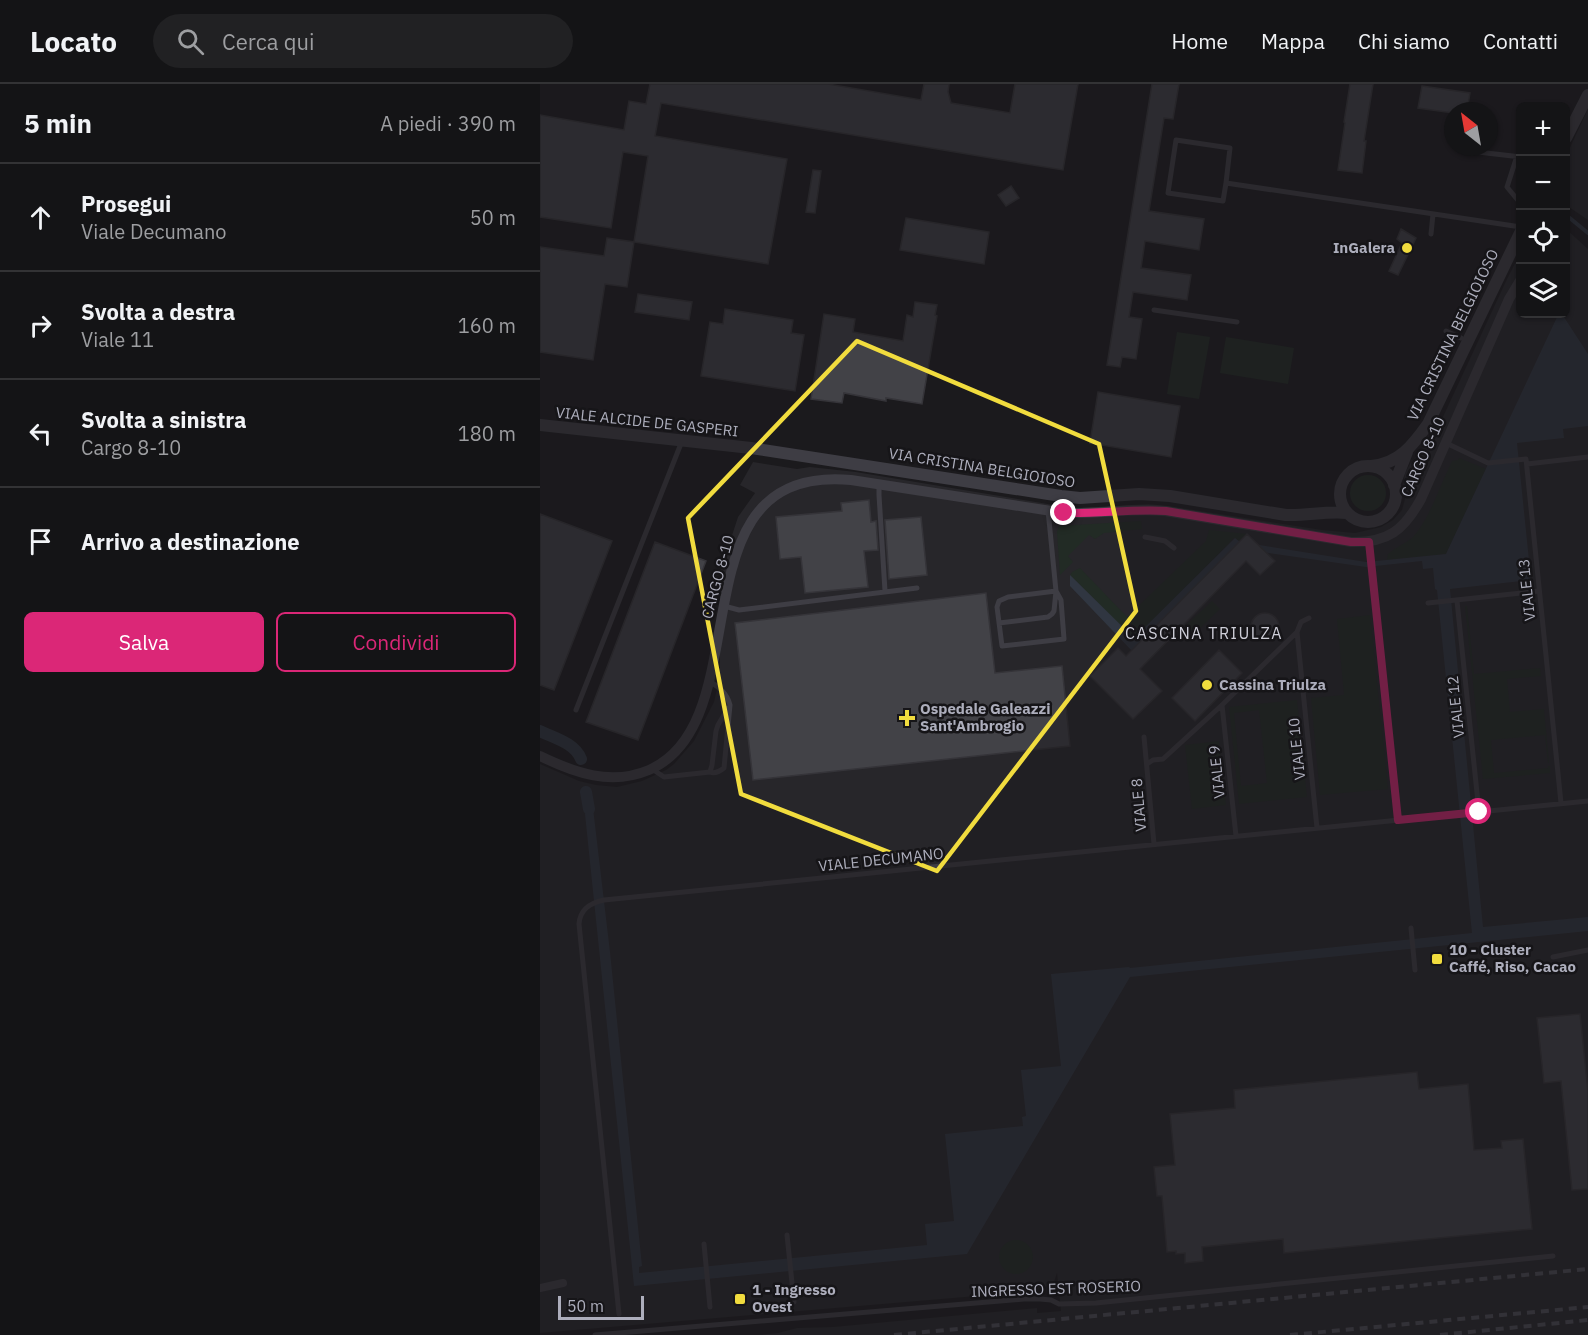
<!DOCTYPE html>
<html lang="it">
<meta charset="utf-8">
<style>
body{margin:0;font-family:"IBM Plex Sans",sans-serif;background:#212123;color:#f1f3f6}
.controls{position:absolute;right:18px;top:18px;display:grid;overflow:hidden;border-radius:9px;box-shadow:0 2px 4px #0004}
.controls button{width:54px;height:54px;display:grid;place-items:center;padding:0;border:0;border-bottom:2px solid #333335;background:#141416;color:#f1f3f6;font:30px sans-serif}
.compass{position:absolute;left:904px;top:18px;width:54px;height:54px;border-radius:50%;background:#141416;box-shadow:0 2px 4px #0004;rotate:329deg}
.scale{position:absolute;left:18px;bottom:15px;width:86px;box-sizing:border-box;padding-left:6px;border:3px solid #adaebc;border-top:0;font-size:16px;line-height:21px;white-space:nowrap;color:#adaebc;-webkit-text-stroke:4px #161518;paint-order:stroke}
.stop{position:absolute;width:18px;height:18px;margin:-14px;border:4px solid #db2777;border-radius:50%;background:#fff}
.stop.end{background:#db2777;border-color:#fff;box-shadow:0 2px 6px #0008}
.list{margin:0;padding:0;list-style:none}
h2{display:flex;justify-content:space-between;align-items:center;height:78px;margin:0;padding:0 24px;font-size:26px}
h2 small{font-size:20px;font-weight:400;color:#9d9ea1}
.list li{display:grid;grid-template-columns:39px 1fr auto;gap:18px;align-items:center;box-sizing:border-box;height:108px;padding:0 24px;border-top:2px solid #333335}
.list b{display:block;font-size:22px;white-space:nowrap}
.list p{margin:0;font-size:20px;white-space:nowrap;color:#9d9ea1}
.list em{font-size:20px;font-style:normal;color:#9d9ea1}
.actions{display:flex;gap:12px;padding:18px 24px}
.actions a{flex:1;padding:14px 0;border:2px solid #db2777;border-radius:9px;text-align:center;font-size:21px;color:#db2777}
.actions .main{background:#db2777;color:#fff}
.icon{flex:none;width:33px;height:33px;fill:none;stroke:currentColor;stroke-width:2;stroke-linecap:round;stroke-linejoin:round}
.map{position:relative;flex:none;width:1048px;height:1251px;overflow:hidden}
header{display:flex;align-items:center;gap:36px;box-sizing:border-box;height:84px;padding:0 30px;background:#141416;border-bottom:2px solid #333335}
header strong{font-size:28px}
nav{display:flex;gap:33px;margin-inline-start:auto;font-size:21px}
.search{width:420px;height:54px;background:#212123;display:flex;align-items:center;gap:15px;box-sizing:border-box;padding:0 21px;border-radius:33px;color:#9d9ea1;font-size:22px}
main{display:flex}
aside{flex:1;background:#141416}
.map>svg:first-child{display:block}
</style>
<header>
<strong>Locato</strong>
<div class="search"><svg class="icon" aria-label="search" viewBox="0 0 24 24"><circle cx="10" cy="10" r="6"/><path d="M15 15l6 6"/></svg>Cerca qui</div>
<nav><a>Home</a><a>Mappa</a><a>Chi siamo</a><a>Contatti</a></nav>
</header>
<main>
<aside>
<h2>5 min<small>A piedi · 390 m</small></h2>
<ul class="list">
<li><svg class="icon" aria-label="ahead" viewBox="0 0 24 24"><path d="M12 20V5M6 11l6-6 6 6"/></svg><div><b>Prosegui</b><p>Viale Decumano</p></div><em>50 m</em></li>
<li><svg class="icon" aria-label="right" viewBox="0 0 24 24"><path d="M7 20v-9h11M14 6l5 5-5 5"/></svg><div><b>Svolta a destra</b><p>Viale 11</p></div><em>160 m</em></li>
<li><svg class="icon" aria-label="left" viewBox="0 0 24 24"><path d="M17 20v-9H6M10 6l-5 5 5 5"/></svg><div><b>Svolta a sinistra</b><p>Cargo 8-10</p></div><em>180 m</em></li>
<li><svg class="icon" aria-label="arrive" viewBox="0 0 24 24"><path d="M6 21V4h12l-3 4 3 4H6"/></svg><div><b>Arrivo a destinazione</b></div></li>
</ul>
<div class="actions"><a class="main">Salva</a><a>Condividi</a></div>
</aside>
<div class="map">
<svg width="1048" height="1251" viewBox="0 0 1048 1251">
<rect width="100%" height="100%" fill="#1b1a1d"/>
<path fill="#27262a" d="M 1048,25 L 1048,136 L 1026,121 L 1026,72 Z
M 1026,145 L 1048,165 L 1048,1251 L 218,1251 L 238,1249 L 257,1244 L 293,1243 L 497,1224 L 497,1229 L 521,1227 L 517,1189 L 513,1201 L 485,1208 L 0,1249 L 0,680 L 39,697 L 56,701 L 77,703 L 102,697 L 126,686 L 134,680 L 154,657 L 174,618 L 180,592 L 180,488 L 198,433 L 215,409 L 200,401 L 213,378 L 257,385 L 270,383 L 316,388 L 526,423 L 541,424 L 608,420 L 628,422 L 782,446 L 815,449 L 841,443 L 853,436 L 862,426 L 866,411 L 863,402 L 865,389 L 870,380 L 894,349 L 902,335 L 967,195 L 980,170 L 981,230 L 1026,230 Z"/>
<path fill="#222b25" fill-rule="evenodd" d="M 637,248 L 670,253 L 659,315 L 627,310 Z
M 686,253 L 754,264 L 748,300 L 680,289 Z
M 919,374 L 946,385 L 906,470 L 847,476 L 848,470 C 855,464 864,460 872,454 C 889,437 901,399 912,377 L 918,376 Z
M810 409a18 18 0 1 1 36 0a18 18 0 1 1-36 0Z
M 601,437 L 602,445 L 564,449 L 555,455 L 549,451 L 528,472 L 533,478 L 520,491 L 517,448 L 519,442 Z
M 669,446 L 707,450 L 700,457 L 694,454 L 594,555 L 530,491 L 532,488 L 540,484 L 587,533 L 666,457 Z
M 672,517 L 680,525 L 652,552 L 644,543 Z
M 925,522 L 927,522 L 934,590 L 1000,584 L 1001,592 L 967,595 L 970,628 L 1004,625 L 1009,679 L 1008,679 L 1005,651 L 951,656 L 954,689 L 1008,684 L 1008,682 L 1010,682 L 1010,689 L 943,695 Z
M 830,531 L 848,705 L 780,711 L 771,614 L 804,611 L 797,535 Z
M 757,616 L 767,713 L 699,720 L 689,623 ZM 719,626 L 727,699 L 701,702 L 694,629 Z
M 679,657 L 686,721 L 652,725 L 645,661 Z
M459 1173a17 17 0 1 1 34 0a17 17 0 1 1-34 0Z"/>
<path fill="#303641" d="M 1022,230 L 1048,270 L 1048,342 L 1023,345 L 1024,354 L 977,359 L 991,496 L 910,505 L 943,843 L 1048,833 L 1048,847 L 590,893 L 427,1170 L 94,1202 L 45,730 L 49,729 L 49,725 L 53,724 L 70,868 L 102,1182 L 99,1183 L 99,1189 L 387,1161 L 385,1140 L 414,1137 L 405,1050 L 483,1042 L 482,1033 L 486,1032 L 481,986 L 521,982 L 511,890 L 589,883 L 590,884 L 932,849 L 897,506 L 895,505 L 893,484 L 883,485 L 882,477 L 826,483 L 694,464 L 592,567 L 530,502 L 530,491 L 594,554 L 695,454 L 700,458 L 826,478 L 906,470 L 1018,231 Z"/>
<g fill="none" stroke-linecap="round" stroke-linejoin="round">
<path stroke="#303641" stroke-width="4" d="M 1026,131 L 1048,149"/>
<path stroke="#303641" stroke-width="12" d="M 0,647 C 14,654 35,659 41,675
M 46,708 L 49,725"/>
</g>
<path fill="#424247" stroke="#353439" stroke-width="1.5" d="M 110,0 L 288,0 L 381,16 L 384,0 L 409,0 L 408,8 L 411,19 L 470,29 L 475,0 L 538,0 L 523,86 L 121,19 L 115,52 L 247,75 L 228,180 L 94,158 L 108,72 L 83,68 L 71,144 L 0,133 L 0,31 L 84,46 L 89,17 L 106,20 Z
M 612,0 L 639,0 L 633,35 L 624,34 L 609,127 L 664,135 L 659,166 L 605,157 L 601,184 L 651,191 L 647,216 L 593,208 L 589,233 L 602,235 L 596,275 L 582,273 L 580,283 L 567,281 Z
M 810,0 L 833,0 L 824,57 L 826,57 L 822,89 L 798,86 L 805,39 L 804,38 Z
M 882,2 L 930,9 L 927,27 L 913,27 L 913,29 L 878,24 Z
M 273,86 L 281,87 L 275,129 L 266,128 Z
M 471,102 L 479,114 L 466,122 L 458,111 Z
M 366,134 L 449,148 L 444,180 L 360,166 Z
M 861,145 L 876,154 L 858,191 L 849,187 L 862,159 L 857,155 Z
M 67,154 L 94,158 L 87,203 L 65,200 L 53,276 L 0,268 L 0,163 L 64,172 Z
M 98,210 L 152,218 L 149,236 L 95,228 Z
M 375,218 L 397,221 L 395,231 L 397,232 L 382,320 L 346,314 L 346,317 L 304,309 L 302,319 L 271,315 L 284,230 L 315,235 L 313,248 L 363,257 L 367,231 L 373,233 Z
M 185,225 L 253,236 L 251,249 L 264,251 L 255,307 L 161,292 L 170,238 L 183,240 Z
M 558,308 L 640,322 L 631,373 L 550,359 Z
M 329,416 L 331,438 L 336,437 L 338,466 L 324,467 L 328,503 L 265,509 L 261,473 L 240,475 L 236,433 L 302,427 L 301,419 Z
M 0,430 L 72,457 L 14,606 L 0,601 Z
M 381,433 L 387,491 L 349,495 L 345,436 Z
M 707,450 L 735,477 L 720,491 L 706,477 L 600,585 L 622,607 L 593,635 L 550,592 L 578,564 L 586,572 Z
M 115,458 L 166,477 L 98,656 L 46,638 Z
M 446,509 L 455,589 L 522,582 L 530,662 L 213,696 L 195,539 Z
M711 543a14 14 0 1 1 28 0a14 14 0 1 1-28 0Z
M 679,566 L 702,589 L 655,637 L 632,614 Z
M 1040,930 L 1048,1008 L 1048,1105 L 1032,1106 L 1021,997 L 1004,999 L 997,934 Z
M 877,988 L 879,1005 L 928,1000 L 934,1066 L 962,1064 L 961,1057 L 983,1055 L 992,1145 L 744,1169 L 743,1155 L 662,1163 L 663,1177 L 645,1179 L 645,1169 L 636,1170 L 636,1167 L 627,1168 L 622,1112 L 617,1112 L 614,1083 L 635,1081 L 630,1030 L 695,1024 L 694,1006 Z"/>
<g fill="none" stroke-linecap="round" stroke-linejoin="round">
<path stroke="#3e3d44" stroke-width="5" d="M 938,68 L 981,73
M 977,72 L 967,103 L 981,120
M 686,99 L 690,64 L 636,56 L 628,109 L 683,117 L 686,99 L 981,143
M 891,150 L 893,130
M 614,226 L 697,238
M 906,247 L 921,254
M 906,359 L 948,379 L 986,375 L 1021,719
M 987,380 L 1048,373
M 339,399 L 339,411 L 345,507
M 605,453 L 625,457 L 634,464
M 829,458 L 858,736
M 516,507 L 521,516 L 524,555 L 462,562 L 457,523 L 459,517 L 468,513 Z
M 917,517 L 939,728
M 888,519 L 999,507
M 184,522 L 199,526 L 377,504
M 459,539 L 508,533 L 512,530 L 514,527 L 516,507 L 508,426
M 757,548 L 777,744
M 682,621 L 696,752
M 36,626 L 142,357
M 604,653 L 614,760
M 607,680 L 613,676 L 623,675 L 682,621 L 757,548 L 761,538 L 769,534
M 112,685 L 124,693 L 170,688 C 175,690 179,688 184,684 L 190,621 C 187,609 179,603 169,597
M 170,688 L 172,681 L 176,647 L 178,641 L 188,624
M 871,844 L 875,886
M 1013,873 L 1048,866
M 247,1151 L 254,1218
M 164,1160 L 170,1223
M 79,1230 L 39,840 C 40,825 50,819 64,816 L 1048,717
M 55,1251 L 484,1215 L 500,1215 L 511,1216 L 519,1220 L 556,1219 L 1013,1172"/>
<path stroke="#3e3d44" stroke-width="8" d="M 0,1204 L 23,1199"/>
<path stroke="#3e3d44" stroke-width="10" d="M 0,672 C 35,689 71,702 109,686 C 224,636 129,379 311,396 L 524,429 C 558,430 591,424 625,427 L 811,458 C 848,459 864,446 881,415 L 969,215 L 981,195"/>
<path stroke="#3e3d44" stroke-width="12" d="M 1026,54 L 1048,11
M 0,341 L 211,364 L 521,412 L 540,414 L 599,410 L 630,412 L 746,431 C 766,432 786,427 807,429
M 831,382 C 859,380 873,361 888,340 L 981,147
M800 410a28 28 0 1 1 56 0a28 28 0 1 1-56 0Z
M 854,401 L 867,368"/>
<path stroke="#4e4e57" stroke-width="4" stroke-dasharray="8 6" stroke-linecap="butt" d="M 354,1251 L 1048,1185
M 750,1251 L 1048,1223
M 900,1251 L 1048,1236"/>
</g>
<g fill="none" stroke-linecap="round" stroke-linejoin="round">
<path stroke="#db2777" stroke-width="8" d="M 524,429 C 558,430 591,425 626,427 L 811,458 L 829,458 L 858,736 L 939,728"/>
</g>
<path d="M0 0H1048V1251H0ZM 317,257 L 559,360 L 596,527 L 397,787 L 201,710 L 148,434 Z" fill="#1b1a1d" fill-opacity=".55" fill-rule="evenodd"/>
<path fill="none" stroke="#f1dc3e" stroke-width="4.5" stroke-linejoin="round" d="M 317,257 L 559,360 L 596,527 L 397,787 L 201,710 L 148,434 Z"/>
<g fill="#f1dc3e" stroke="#161518" stroke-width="2">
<circle cx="867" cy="164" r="6"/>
<circle cx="667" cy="601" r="6"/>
<path d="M364 625h6v6h6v6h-6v6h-6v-6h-6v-6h6z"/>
<rect x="891" y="869" width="12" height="12" rx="3"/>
<rect x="194" y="1209" width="12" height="12" rx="3"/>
</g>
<g text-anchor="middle" stroke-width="5" stroke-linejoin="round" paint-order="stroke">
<g font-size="15" font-weight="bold" fill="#adaebc" stroke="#161518" text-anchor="start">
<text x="855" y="169" text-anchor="end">InGalera</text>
<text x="679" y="606">Cassina Triulza</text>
<text x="380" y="630">Ospedale Galeazzi<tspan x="380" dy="17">Sant'Ambrogio</tspan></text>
<text x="909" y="871">10 - Cluster<tspan x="909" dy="17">Caffé, Riso, Cacao</tspan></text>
<text x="212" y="1211">1 - Ingresso<tspan x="212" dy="17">Ovest</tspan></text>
</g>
<g font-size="15" fill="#adaebc" stroke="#161518">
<text transform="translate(913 251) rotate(-64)" y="5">VIA CRISTINA BELGIOIOSO</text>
<text transform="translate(107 338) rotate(6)" y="5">VIALE ALCIDE DE GASPERI</text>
<text transform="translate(883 373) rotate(-66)" y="5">CARGO 8-10</text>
<text transform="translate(442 384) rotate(9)" y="5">VIA CRISTINA BELGIOIOSO</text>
<text transform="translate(178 493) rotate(-75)" y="5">CARGO 8-10</text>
<text transform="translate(987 506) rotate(-96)" y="5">VIALE 13</text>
<text transform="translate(916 623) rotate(-96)" y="5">VIALE 12</text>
<text transform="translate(757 665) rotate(-96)" y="5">VIALE 10</text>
<text transform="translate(677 688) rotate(-96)" y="5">VIALE 9</text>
<text transform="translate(599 721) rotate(-95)" y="5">VIALE 8</text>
<text transform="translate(341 776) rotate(-6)" y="5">VIALE DECUMANO</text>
<text transform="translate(516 1205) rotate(-2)" y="5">INGRESSO EST ROSERIO</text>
</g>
<g font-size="16" letter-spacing="1.5" fill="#ceced8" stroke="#161518">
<text x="664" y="555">CASCINA TRIULZA</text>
</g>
</g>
</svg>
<div class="controls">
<button>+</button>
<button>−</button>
<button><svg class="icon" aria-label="locate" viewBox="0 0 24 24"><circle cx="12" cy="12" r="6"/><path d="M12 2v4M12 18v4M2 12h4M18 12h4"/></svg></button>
<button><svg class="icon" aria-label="layers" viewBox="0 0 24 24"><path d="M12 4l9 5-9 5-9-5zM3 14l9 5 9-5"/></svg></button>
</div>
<svg class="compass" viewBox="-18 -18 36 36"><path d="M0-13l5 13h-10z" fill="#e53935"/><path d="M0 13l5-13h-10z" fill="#9d9ea1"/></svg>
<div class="scale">50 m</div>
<div class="stop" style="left:939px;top:728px"></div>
<div class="stop end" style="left:524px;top:429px"></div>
</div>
</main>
